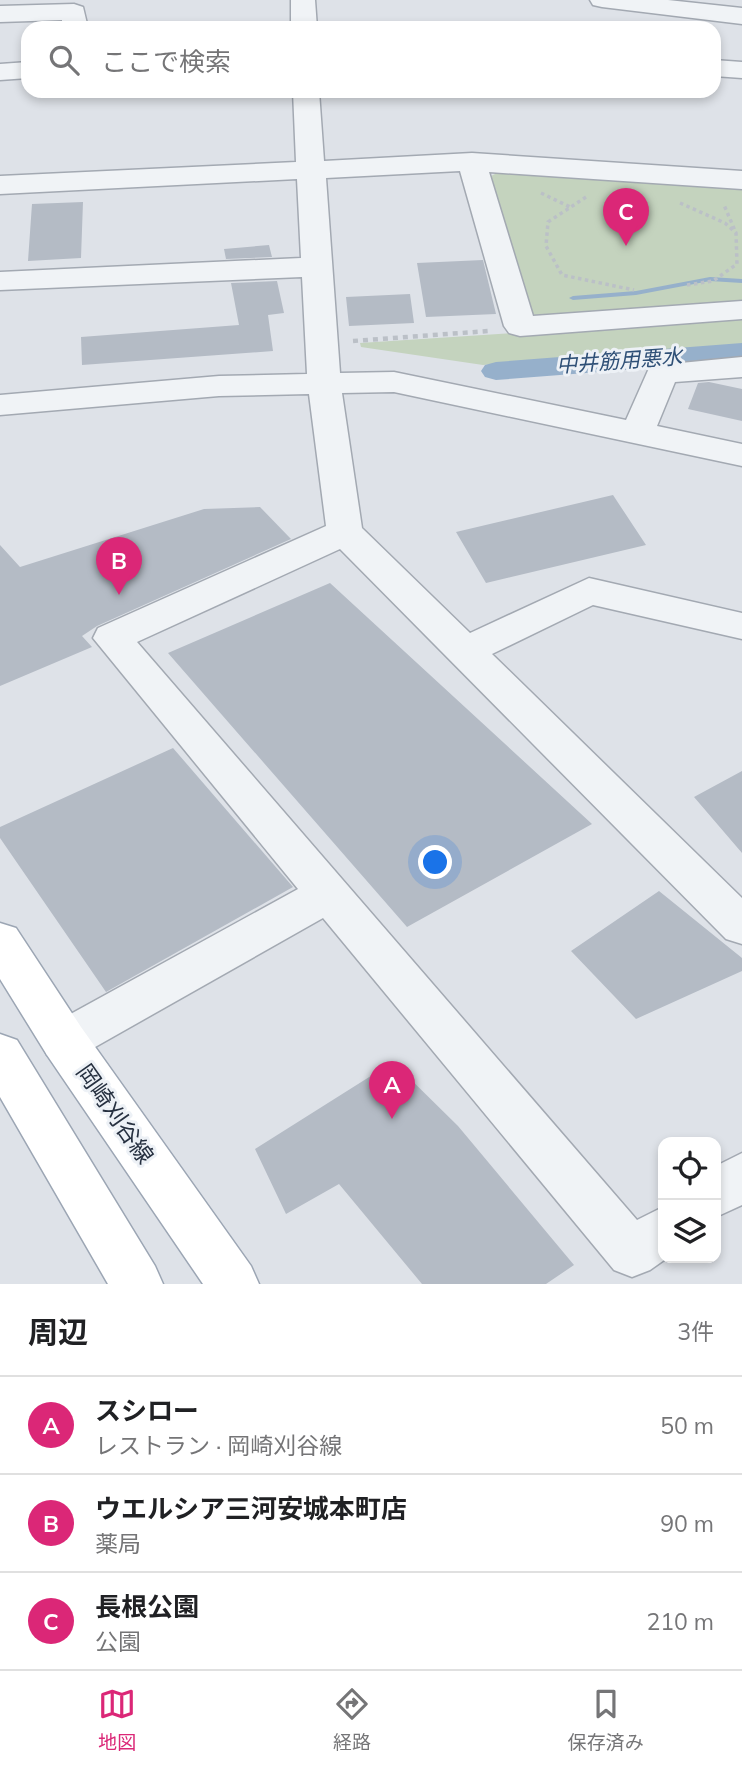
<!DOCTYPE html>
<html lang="ja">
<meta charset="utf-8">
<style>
body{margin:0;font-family:Mulish,"Noto Sans JP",sans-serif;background:#f6f6f6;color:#202124}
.controls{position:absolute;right:21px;bottom:21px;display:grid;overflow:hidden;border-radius:14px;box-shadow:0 4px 10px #0003}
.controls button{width:63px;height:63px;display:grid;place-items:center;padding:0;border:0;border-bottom:2px solid #e0e0e0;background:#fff;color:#202124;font:35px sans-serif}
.you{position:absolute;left:436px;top:863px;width:24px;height:24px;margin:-18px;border:5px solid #fff;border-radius:50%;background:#1a73e8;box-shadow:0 0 0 10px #1a73e833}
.badge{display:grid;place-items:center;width:46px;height:46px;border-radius:50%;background:#db2777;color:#fff;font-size:23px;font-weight:700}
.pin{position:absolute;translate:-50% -58px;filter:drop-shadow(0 2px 4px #0008)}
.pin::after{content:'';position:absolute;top:37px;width:24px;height:21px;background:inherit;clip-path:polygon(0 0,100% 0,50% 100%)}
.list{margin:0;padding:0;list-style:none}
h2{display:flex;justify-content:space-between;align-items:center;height:91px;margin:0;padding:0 28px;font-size:30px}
h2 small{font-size:23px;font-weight:400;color:#757577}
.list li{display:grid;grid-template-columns:46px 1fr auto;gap:21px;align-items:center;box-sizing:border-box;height:98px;padding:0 28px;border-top:2px solid #e0e0e0}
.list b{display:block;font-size:26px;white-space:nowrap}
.list p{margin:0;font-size:23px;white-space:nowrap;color:#757577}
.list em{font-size:23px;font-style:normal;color:#757577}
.icon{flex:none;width:38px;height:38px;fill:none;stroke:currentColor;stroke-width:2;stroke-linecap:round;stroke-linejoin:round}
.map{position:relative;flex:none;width:742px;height:1284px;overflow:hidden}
.search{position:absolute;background:#fff;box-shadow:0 4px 10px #0003;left:21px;right:21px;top:21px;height:77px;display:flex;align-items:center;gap:18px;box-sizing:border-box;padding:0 24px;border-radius:21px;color:#757577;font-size:26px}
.sheet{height:385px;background:#fff}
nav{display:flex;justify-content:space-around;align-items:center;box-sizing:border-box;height:98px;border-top:2px solid #e0e0e0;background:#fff;font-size:19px;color:#757577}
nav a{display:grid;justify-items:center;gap:4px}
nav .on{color:#db2777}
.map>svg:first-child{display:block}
</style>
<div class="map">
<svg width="742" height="1284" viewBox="0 0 742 1284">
<rect width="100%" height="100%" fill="#dee2e8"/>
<path fill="#c4d3be" d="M 499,172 L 742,188 L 742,303 L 538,317 L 528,311 L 491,176 Z
M 742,318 L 742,345 L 483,365 L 361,347 L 360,343 Z"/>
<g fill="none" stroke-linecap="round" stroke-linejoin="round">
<path fill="#96b0cb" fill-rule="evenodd" d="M 710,277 L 742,279 L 742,283 L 710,281 L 636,295 L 573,300 L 569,298 L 573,296 L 636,291 Z"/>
<path fill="#96b0cb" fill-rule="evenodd" d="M 742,343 L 742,361 L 496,380 L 485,377 L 481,371 L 485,365 L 496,362 Z"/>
</g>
<path fill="#b4bbc5" d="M 83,202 L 81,258 L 28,261 L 32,204 Z
M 269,245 L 272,257 L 226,259 L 224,249 Z
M 483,260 L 496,314 L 426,317 L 417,263 Z
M 277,281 L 284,313 L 268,315 L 273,351 L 82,365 L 81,337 L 239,325 L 231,283 Z
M 410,294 L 414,323 L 349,326 L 346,297 Z
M 709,382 L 742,389 L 742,421 L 688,409 L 698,383 Z
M 613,495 L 646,545 L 486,583 L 456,532 Z
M 260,507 L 291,539 L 97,626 L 82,636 L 92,647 L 0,686 L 0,545 L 20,567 L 204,509 Z
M 330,583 L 592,824 L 407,927 L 168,653 Z
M 173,748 L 293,887 L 106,992 L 0,838 L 0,827 Z
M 742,771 L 742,853 L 694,797 Z
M 659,891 L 742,958 L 742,971 L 636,1019 L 571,951 Z
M 393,1062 L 458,1126 L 574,1265 L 546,1284 L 422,1284 L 339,1184 L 286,1214 L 255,1149 Z"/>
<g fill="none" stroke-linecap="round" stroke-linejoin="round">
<defs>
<path id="minor" d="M 291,0 L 315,0 L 317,28 L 291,28 Z
M 590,0 L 668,0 L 742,8 L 742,24 L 602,7 L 593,5 Z
M 74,4 L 83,7 L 88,28 L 62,28 L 62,20 L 0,22 L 0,6 Z
M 714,60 L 742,62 L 742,78 L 714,76 Z
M 28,62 L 28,78 L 0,80 L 0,64 Z
M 293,91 L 319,91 L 324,161 L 472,153 L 742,171 L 742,189 L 489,172 L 533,316 L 742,301 L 742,319 L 520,336 L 509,333 L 504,326 L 460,171 L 326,178 L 340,373 L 394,372 L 626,420 L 650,366 L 742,357 L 742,377 L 675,382 L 657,426 L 742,444 L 742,466 L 394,392 L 342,393 L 362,528 L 470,633 L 589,578 L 742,613 L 742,639 L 593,605 L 492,654 L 742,898 L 742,944 L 726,939 L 340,549 L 137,642 L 637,1220 L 663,1207 L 663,1258 L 667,1258 L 650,1270 L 632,1277 L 614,1270 L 323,918 L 81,1055 L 64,1061 L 47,1055 L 41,1041 L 47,1027 L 298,889 L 93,638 L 98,628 L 326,526 L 309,394 L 219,396 L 0,415 L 0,395 L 219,376 L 307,374 L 302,277 L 0,290 L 0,272 L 301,258 L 297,179 L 0,194 L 0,176 L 296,162 Z
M 742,1153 L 742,1205 L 716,1217 L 716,1166 Z"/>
<path id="major" d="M 0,923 L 16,928 L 81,1027 L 251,1266 L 259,1284 L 203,1284 L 47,1055 L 0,979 Z
M 0,1034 L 17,1040 L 155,1266 L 163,1284 L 108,1284 L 0,1097 Z"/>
</defs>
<use href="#minor" stroke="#a3a9b2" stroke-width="3"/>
<use href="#major" stroke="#9ca6b4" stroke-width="3"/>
<path stroke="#bbc0c7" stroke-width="3.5" stroke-dasharray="3.5 3.5" stroke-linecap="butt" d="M 541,193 L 570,207
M 586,197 L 548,222 L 546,246 L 562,275 L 634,290
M 680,203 L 725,223 L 736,233
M 687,285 L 713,281 L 737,264 L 736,233 L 724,205"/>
<path stroke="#bbc0c7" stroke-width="4.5" stroke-dasharray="5 5" stroke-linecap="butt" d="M 353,341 L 488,331"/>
<use href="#minor" fill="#f0f3f6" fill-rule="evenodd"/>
<use href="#major" fill="#fff" fill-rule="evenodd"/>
</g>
<g text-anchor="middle" stroke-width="6" stroke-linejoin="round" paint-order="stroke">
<g font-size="21" font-style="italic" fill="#2e4f76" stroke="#edf1f6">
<text transform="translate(619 361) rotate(-4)" y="7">中井筋用悪水</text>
</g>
<g font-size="23" fill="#263040" stroke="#edf1f6">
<text transform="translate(115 1114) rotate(55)" y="8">岡崎刈谷線</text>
</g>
</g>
</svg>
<div class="controls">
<button><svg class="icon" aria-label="locate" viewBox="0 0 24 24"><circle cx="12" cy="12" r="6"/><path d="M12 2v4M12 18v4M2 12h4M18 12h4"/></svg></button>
<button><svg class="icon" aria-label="layers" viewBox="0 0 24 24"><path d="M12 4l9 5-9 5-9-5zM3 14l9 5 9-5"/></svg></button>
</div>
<div class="you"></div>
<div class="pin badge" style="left:392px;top:1119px">A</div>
<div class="pin badge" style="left:119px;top:595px">B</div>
<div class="pin badge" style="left:626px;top:246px">C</div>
<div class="search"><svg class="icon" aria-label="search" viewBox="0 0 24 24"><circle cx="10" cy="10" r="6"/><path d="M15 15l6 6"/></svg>ここで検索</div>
</div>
<section class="sheet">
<h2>周辺<small>3件</small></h2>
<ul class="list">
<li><span class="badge">A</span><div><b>スシロー</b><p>レストラン · 岡崎刈谷線</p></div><em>50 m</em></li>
<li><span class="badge">B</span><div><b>ウエルシア三河安城本町店</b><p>薬局</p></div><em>90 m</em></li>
<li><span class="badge">C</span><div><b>長根公園</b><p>公園</p></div><em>210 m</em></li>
</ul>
</section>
<nav>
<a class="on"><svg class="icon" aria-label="map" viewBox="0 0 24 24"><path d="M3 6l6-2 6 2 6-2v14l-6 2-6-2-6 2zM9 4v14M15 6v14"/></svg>地図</a>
<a><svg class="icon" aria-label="directions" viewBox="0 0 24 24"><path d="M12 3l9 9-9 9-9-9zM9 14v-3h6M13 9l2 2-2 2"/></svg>経路</a>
<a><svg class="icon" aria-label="saved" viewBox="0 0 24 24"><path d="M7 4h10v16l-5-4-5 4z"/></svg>保存済み</a>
</nav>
